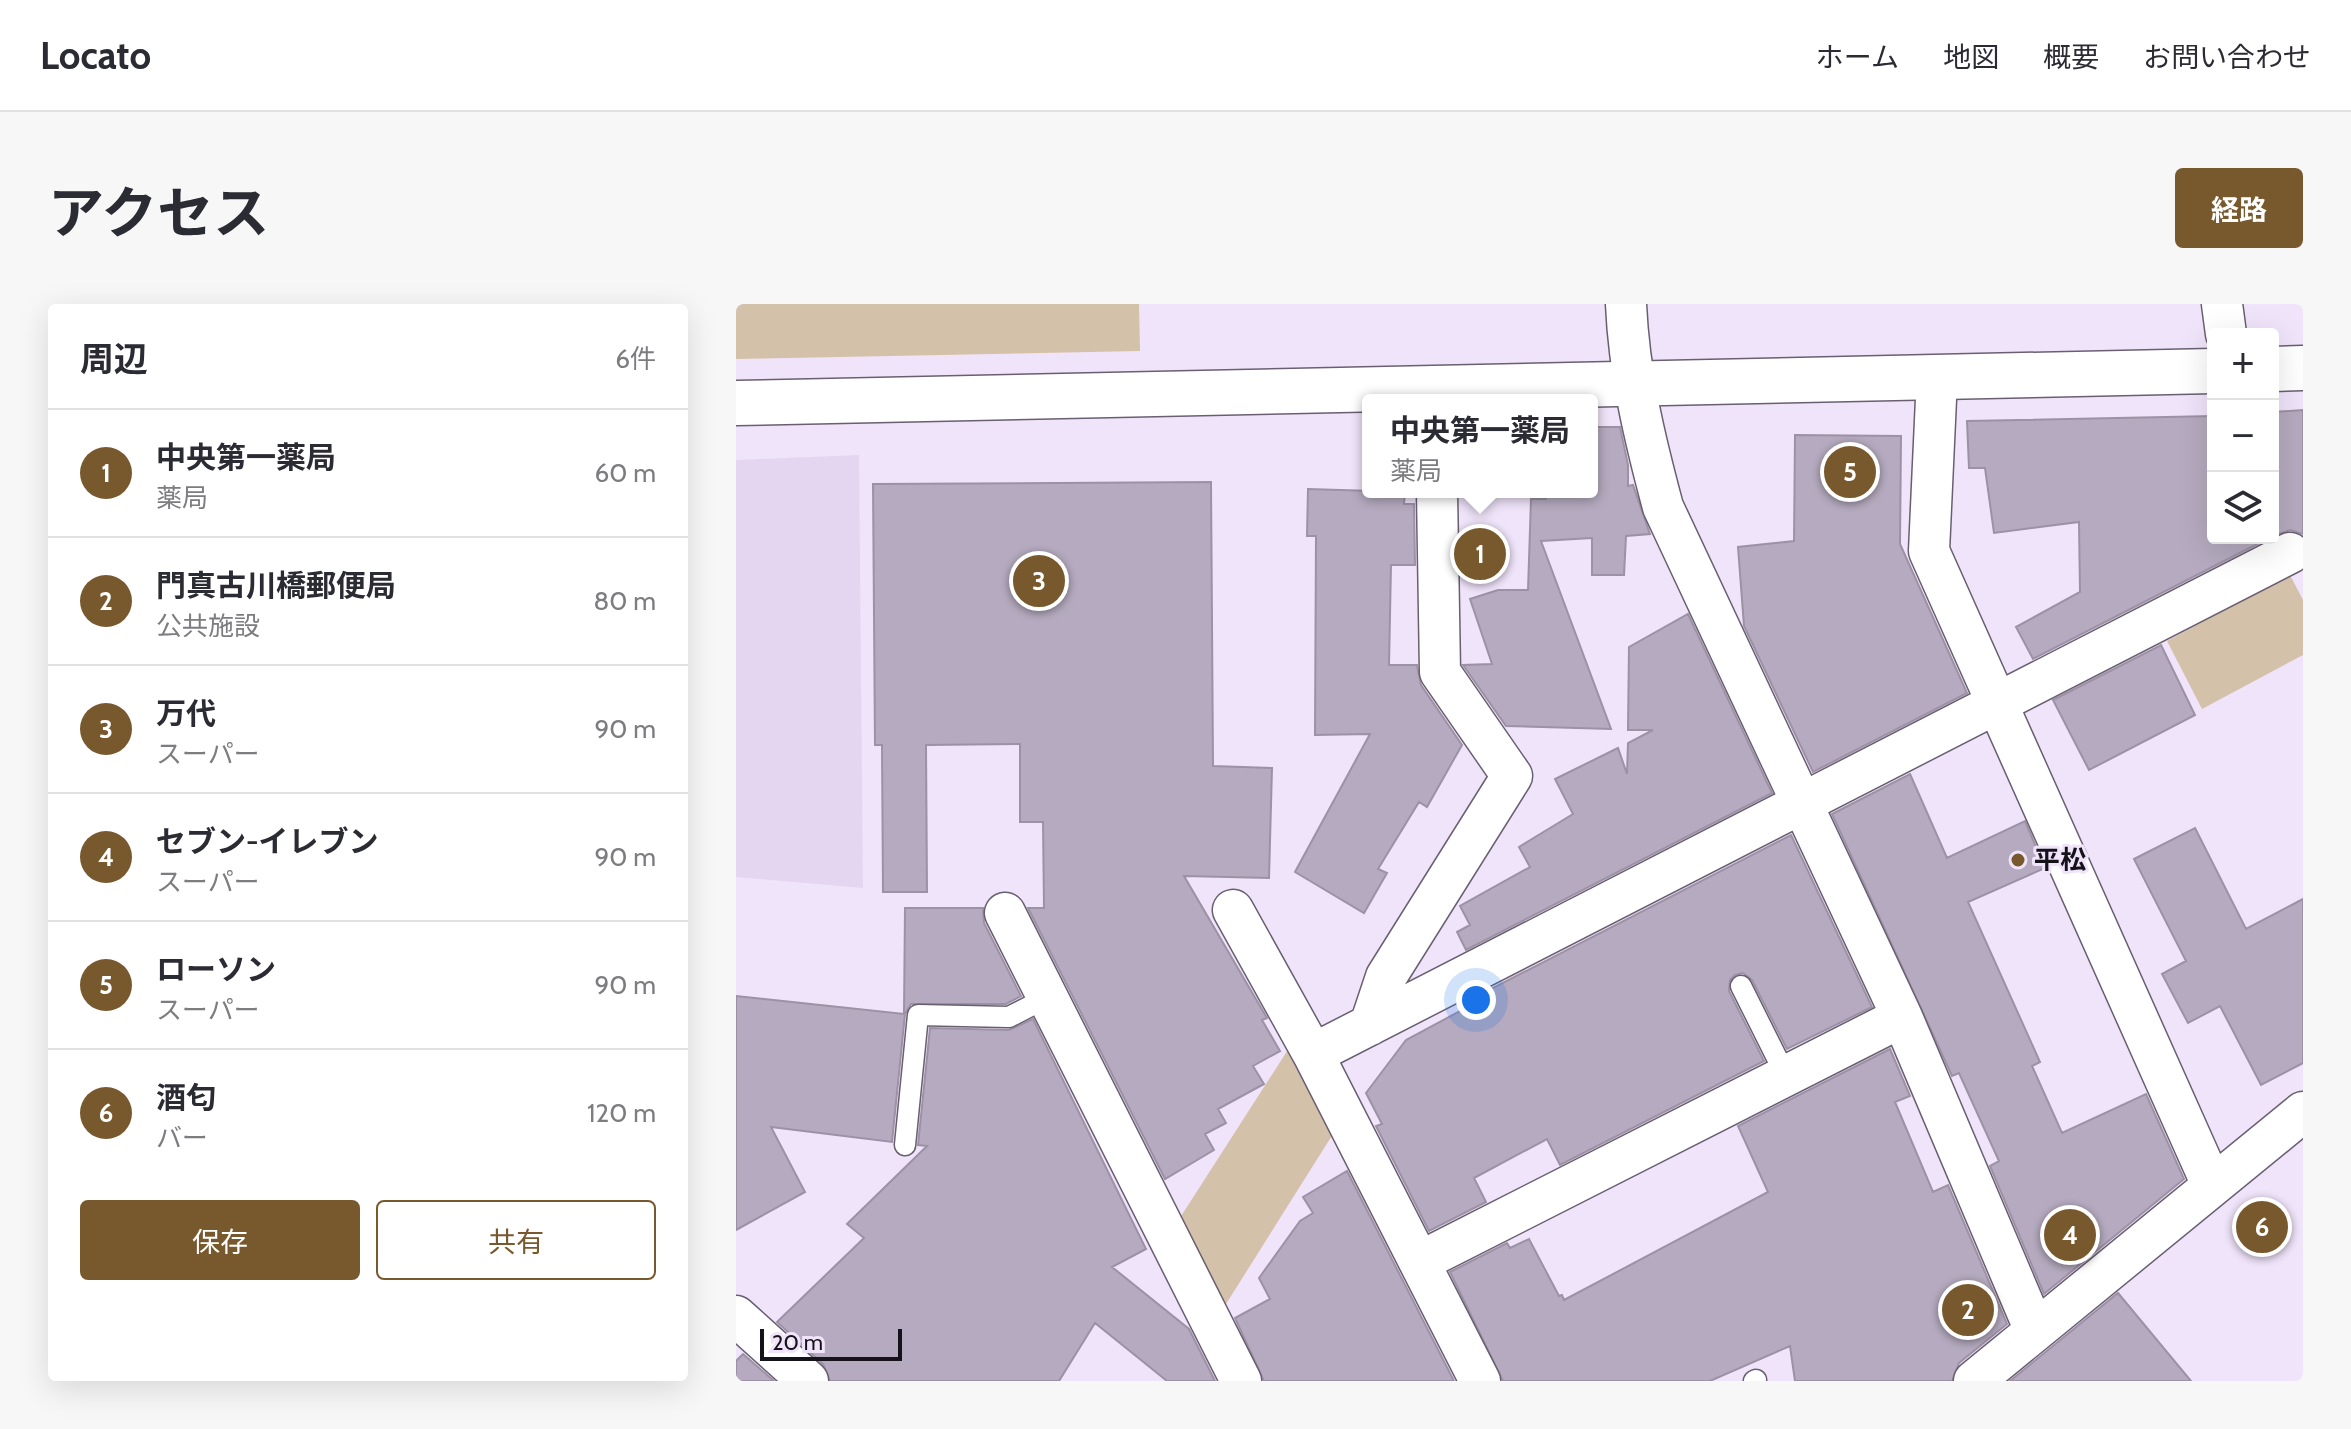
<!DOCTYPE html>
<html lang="ja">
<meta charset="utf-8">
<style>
body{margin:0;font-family:Cabin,"Noto Sans JP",sans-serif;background:#f7f7f7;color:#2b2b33}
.controls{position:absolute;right:24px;top:24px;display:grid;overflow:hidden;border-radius:8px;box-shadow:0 8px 32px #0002}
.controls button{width:72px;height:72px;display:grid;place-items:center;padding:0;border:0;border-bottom:2px solid #e1e1e2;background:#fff;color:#2b2b33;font:40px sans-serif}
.scale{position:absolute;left:24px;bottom:20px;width:142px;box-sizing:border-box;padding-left:8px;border:4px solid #161219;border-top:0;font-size:22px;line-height:28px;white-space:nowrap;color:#161219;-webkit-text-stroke:6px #f0e4fa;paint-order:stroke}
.you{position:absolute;left:740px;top:696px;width:28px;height:28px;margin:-20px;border:6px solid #fff;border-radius:50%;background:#1a73e8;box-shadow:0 0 0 12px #1a73e833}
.badge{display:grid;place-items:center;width:52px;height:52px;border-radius:50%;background:#78592e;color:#fff;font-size:26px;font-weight:700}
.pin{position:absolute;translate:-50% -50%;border:4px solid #fff;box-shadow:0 2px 8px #0006}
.popup{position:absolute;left:626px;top:90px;width:236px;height:104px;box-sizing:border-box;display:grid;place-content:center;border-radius:8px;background:#fff;filter:drop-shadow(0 2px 6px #0005);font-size:26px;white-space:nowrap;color:#7c7c81}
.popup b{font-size:30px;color:#2b2b33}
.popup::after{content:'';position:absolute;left:50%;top:100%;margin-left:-16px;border:16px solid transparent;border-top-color:#fff}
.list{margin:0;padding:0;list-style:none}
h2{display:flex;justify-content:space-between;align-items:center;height:104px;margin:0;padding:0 32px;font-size:34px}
h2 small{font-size:26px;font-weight:400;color:#7c7c81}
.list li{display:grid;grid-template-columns:52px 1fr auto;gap:24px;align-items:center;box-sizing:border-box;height:128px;padding:0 32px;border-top:2px solid #e1e1e2}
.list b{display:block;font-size:30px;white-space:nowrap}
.list p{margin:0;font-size:26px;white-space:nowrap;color:#7c7c81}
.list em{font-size:26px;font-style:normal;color:#7c7c81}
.actions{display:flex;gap:16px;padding:24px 32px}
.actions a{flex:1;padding:18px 0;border:2px solid #78592e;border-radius:8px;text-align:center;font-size:28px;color:#78592e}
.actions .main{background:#78592e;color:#fff}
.icon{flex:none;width:44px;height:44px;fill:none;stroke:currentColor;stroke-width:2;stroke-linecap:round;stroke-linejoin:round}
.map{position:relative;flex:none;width:1567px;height:1077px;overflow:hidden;border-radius:8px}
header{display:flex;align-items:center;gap:48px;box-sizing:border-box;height:112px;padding:0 40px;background:#fff;border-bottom:2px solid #e1e1e2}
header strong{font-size:38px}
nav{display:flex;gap:44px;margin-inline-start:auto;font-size:28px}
.intro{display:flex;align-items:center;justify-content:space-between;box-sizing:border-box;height:192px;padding:0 48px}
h1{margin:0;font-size:56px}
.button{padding:20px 36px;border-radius:8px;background:#78592e;color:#fff;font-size:28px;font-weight:700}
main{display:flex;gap:48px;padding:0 48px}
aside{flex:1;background:#fff;border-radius:8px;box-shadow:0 8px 32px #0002}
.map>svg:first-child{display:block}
</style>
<header>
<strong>Locato</strong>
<nav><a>ホーム</a><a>地図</a><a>概要</a><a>お問い合わせ</a></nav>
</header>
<div class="intro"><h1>アクセス</h1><a class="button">経路</a></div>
<main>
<aside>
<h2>周辺<small>6件</small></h2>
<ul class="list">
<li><span class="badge">1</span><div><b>中央第一薬局</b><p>薬局</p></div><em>60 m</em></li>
<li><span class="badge">2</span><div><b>門真古川橋郵便局</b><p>公共施設</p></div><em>80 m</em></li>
<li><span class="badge">3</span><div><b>万代</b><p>スーパー</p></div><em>90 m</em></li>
<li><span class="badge">4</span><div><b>セブン-イレブン</b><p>スーパー</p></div><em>90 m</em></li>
<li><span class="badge">5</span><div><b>ローソン</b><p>スーパー</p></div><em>90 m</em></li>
<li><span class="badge">6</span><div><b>酒匂</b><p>バー</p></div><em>120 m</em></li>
</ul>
<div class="actions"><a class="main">保存</a><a>共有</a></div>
</aside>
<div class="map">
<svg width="1567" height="1077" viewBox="0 0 1567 1077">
<rect width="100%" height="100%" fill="#f0e4fa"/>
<path fill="#e4d5f1" d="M 123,151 L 127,584 L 0,573 L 0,156 Z"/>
<path fill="#d4c1a9" d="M 0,0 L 403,0 L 404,47 L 0,55 Z
M 1554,271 L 1567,296 L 1567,351 L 1466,405 L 1431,337 Z
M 555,741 L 597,830 L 490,1000 L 440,920 Z"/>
<path fill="#b5aabf" stroke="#9c91a5" stroke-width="2" d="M 1567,106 L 1567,230 L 1554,226 L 1537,232 L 1537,108 Z
M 1477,112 L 1477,234 L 1533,234 L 1297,355 L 1280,323 L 1344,288 L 1343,218 L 1258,229 L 1249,164 L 1233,164 L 1231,117 Z
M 856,123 L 884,123 L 892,161 L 892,182 L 897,181 L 914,230 L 890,232 L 888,271 L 856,271 L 856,234 L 805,237 L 875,425 L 770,422 L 727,361 L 756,360 L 734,295 L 762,286 L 792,286 L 795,195 L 810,195 L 810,188 L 856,188 Z
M 1059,131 L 1165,132 L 1164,240 L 1231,389 L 1077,468 L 1008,322 L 1002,243 L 1058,237 Z
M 475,178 L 477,462 L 536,464 L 533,574 L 448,572 L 531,714 L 526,716 L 544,747 L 517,762 L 528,780 L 482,805 L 490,819 L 469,830 L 478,846 L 429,875 L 292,604 L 308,604 L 307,518 L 284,518 L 284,440 L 190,441 L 191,588 L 147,588 L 146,441 L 139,441 L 137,180 Z
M 572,185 L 669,188 L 668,200 L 678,200 L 679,261 L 655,261 L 653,361 L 681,361 L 685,381 L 726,441 L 691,503 L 683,498 L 642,565 L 651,569 L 628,609 L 559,568 L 634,430 L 579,431 L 580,232 L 571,232 Z
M 952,310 L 1036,489 L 730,646 L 721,628 L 734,621 L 724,602 L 794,563 L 783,543 L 837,510 L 819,475 L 882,444 L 891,470 L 892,439 L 917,426 L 892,426 L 893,343 Z
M 1425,341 L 1459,411 L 1353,466 L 1317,396 Z
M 1174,470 L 1211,554 L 1289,517 L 1309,564 L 1232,598 L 1304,758 L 1296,762 L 1326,829 L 1410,790 L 1448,875 L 1308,990 L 1254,862 L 1263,857 L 1223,769 L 1216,772 L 1096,510 Z
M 1459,524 L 1510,625 L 1567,595 L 1567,759 L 1525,781 L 1484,702 L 1452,719 L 1426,670 L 1450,657 L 1398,555 Z
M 1055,531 L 1136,703 L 1051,745 L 1016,676 L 1007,669 L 999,671 L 994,676 L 993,687 L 1028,757 L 824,861 L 811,835 L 738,874 L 750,898 L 693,927 L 640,822 L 646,820 L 630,789 L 670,736 L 754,691 L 751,687 Z
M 169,604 L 247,604 L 248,619 L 285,692 L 270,700 L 175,700 L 169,710 L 156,838 L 35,823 L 69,888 L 0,926 L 0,692 L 168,710 Z
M 297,715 L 410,945 L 376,963 L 453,1025 L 479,1077 L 431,1077 L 359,1019 L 323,1077 L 94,1077 L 87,1060 L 41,1018 L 128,934 L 111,920 L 191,842 L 182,841 L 194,724 L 273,726 Z
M 1154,745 L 1174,792 L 1159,798 L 1197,888 L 1212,881 L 1271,1020 L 1223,1059 L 1216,1077 L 1059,1077 L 1054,1042 L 974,1077 L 767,1077 L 714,968 L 771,939 L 774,944 L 793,935 L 823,992 L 826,991 L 828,996 L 1032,888 L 1002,822 Z
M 611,867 L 718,1077 L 528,1077 L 499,1014 L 534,995 L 523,974 L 564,917 L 577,909 L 567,893 Z
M 1382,989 L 1455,1077 L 1274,1077 Z
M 7,1050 L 38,1077 L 0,1077 L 0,1057 Z"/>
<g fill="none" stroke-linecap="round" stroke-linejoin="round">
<defs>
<path id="service" d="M 1005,682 L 1050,772
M 169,841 L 182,711 L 273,713 L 312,693
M 1018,1077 L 1020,1076"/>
<path id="minor" d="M 890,0 C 893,70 909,136 927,203 L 1166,713 L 1299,1027
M 1486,0 L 1490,30
M 1201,73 L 1193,247 L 1476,881
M 497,606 L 577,750 L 744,1077
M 269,609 L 505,1077
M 634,721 L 650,673 L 776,472 L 704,368 L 701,188
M 577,750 L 1554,249
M 685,957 L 1166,713
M 0,1012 L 72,1077
M 1238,1077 L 1567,808"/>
<path id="tertiary" d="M 1537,65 L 1567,64
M 0,99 L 1477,67"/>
</defs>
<use href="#service" stroke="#695f71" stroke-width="23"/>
<use href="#minor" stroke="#695f71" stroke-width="43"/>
<use href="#tertiary" stroke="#695f71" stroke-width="47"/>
<use href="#service" stroke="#fff" stroke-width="20"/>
<use href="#minor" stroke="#fff" stroke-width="40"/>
<use href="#tertiary" stroke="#fff" stroke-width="44"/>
</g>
<circle fill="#78592e" stroke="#f0e4fa" stroke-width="3" cx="1282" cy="556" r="8"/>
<g text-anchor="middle" stroke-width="6" stroke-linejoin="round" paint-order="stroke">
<g font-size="26" font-weight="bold" fill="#161219" stroke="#f0e4fa" text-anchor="start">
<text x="1298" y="565">平松</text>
</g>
</g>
</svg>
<div class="controls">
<button>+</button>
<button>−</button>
<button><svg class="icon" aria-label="layers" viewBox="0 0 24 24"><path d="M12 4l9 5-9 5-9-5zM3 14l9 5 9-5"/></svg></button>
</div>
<div class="scale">20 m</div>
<div class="you"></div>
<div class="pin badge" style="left:744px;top:250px">1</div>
<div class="popup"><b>中央第一薬局</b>薬局</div>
<div class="pin badge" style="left:1232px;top:1006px">2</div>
<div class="pin badge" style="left:303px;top:277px">3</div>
<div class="pin badge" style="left:1334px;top:931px">4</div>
<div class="pin badge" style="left:1114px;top:168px">5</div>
<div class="pin badge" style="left:1526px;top:923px">6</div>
</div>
</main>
